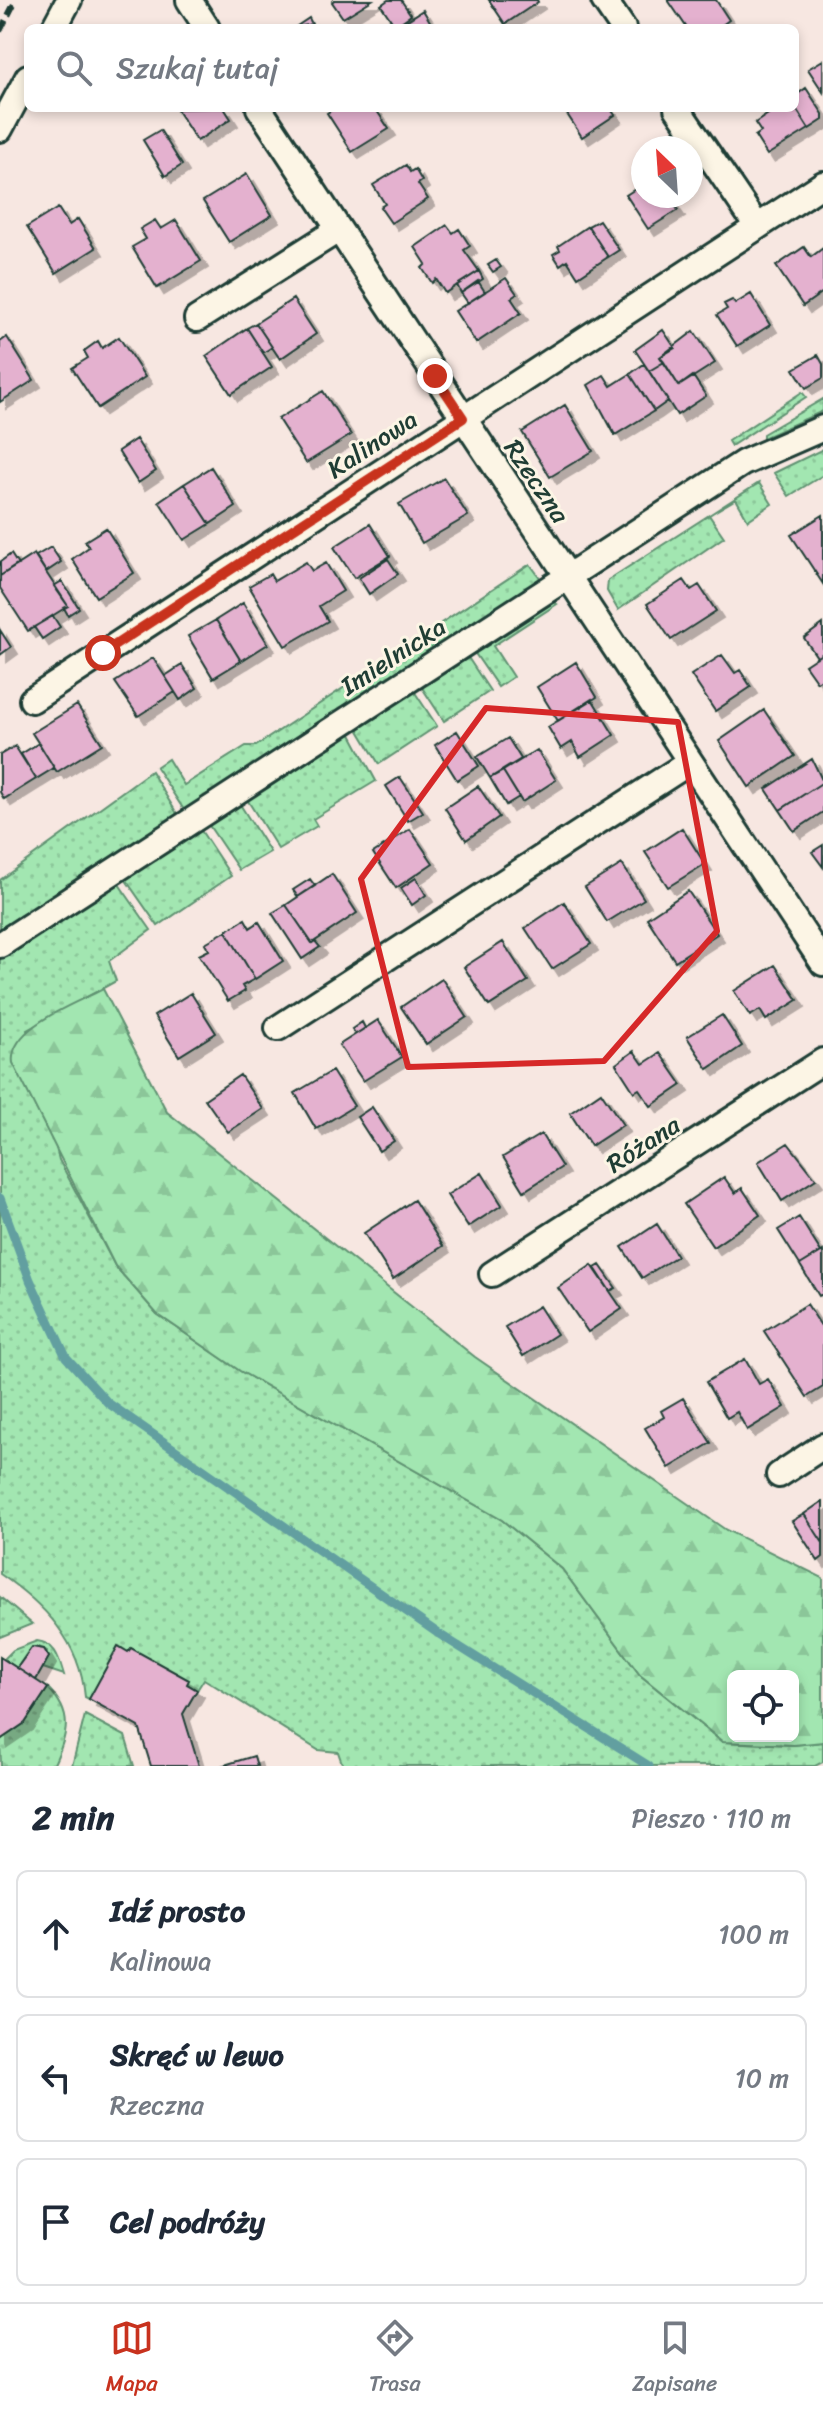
<!DOCTYPE html>
<html lang="pl">
<meta charset="utf-8">
<style>
body{margin:0;font-family:Sriracha,sans-serif;background:#f6f6f7;color:#1f2937}
.controls{position:absolute;right:24px;bottom:24px;display:grid;overflow:hidden;border-radius:12px;box-shadow:0 4px 12px #0003}
.controls button{width:72px;height:72px;display:grid;place-items:center;padding:0;border:0;border-bottom:2px solid #e0e1e3;background:#fff;color:#1f2937;font:40px sans-serif}
.compass{position:absolute;left:631px;top:136px;width:72px;height:72px;border-radius:50%;background:#fff;box-shadow:0 4px 12px #0003;rotate:335deg}
.stop{position:absolute;width:24px;height:24px;margin:-18px;border:6px solid #c8321e;border-radius:50%;background:#fff}
.stop.end{background:#c8321e;border-color:#fff;box-shadow:0 2px 8px #0008}
.list{margin:0;padding:0;list-style:none}
h2{display:flex;justify-content:space-between;align-items:center;height:104px;margin:0;padding:0 32px;font-size:34px}
h2 small{font-size:26px;font-weight:400;color:#747a83}
.list li{display:grid;grid-template-columns:52px 1fr auto;gap:24px;align-items:center;box-sizing:border-box;height:128px;margin:0 16px 16px;padding:0 16px;border:2px solid #e0e1e3;border-radius:12px}
.list b{display:block;font-size:30px;white-space:nowrap}
.list p{margin:0;font-size:26px;white-space:nowrap;color:#747a83}
.list em{font-size:26px;font-style:normal;color:#747a83}
.icon{flex:none;width:44px;height:44px;fill:none;stroke:currentColor;stroke-width:2;stroke-linecap:round;stroke-linejoin:round}
.map{position:relative;flex:none;width:823px;height:1766px;overflow:hidden}
.search{position:absolute;background:#fff;box-shadow:0 4px 12px #0003;left:24px;right:24px;top:24px;height:88px;display:flex;align-items:center;gap:20px;box-sizing:border-box;padding:0 28px;border-radius:12px;color:#747a83;font-size:30px}
.sheet{height:536px;background:#fff}
nav{display:flex;justify-content:space-around;align-items:center;box-sizing:border-box;height:112px;border-top:2px solid #e0e1e3;background:#fff;font-size:22px;color:#747a83}
nav a{display:grid;justify-items:center;gap:4px}
nav .on{color:#c8321e}
.map>svg:first-child{display:block}
</style>
<div class="map">
<svg width="823" height="1766" viewBox="0 0 823 1766">
<defs>
<pattern id="grass-dots" width="8" height="8" patternUnits="userSpaceOnUse" patternTransform="scale(2)"><rect width="8" height="8" fill="#a2e6b1"/><path d="M2 2h.1M6 6h.1" fill="none" stroke="#8bc699" stroke-width="1.8" stroke-linecap="round"/></pattern>
<pattern id="forest-firs" width="22" height="20" patternUnits="userSpaceOnUse" patternTransform="scale(2)"><rect width="22" height="20" fill="#a2e6b1"/><path d="M5 1l3.5 6h-7zM16 11l3.5 6h-7z" fill="#8bc699"/></pattern>
<filter id="shadow"><feDropShadow dx="7" dy="7" stdDeviation="0" flood-color="#0004"/></filter>
</defs>
<rect width="100%" height="100%" fill="#f7e7e1"/>
<filter id="ink" filterUnits="userSpaceOnUse"><feTurbulence type="fractalNoise" baseFrequency=".0125" numOctaves="2"/><feDisplacementMap in="SourceGraphic" scale="16" xChannelSelector="R" yChannelSelector="G"/><feConvolveMatrix kernelMatrix="1 2 1 2 8 2 1 2 1" color-interpolation-filters="sRGB"/></filter>
<g filter="url(#ink)">
<path fill="url(#grass-dots)" stroke="#609272" stroke-width="2" d="M 802,392 L 806,397 L 731,446 L 728,441 Z
M 823,399 L 823,411 L 763,438 L 763,434 Z
M 823,449 L 823,475 L 789,496 L 774,473 Z
M 759,483 L 772,504 L 748,520 L 736,499 L 709,515 L 724,537 L 618,610 L 607,591 L 608,580 Z
M 530,564 L 543,582 L 186,813 L 156,767 L 168,759 L 184,785 L 246,746 L 256,746 Z
M 550,600 L 557,604 L 493,646 L 513,677 L 498,687 L 470,646 Z
M 463,650 L 490,691 L 444,721 L 417,680 Z
M 410,685 L 437,726 L 379,764 L 354,722 Z
M 347,727 L 376,781 L 313,819 L 317,826 L 278,849 L 243,793 Z
M 151,771 L 179,817 L 0,935 L 0,880 Z
M 236,798 L 270,852 L 239,870 L 204,818 Z
M 196,823 L 231,876 L 158,926 L 121,873 Z
M 114,877 L 151,930 L 109,961 L 116,981 L 27,1030 L 59,1160 L 115,1266 L 157,1314 L 240,1371 L 502,1520 L 562,1569 L 640,1675 L 722,1742 L 794,1745 L 823,1742 L 823,1762 L 815,1766 L 343,1766 L 338,1752 L 318,1750 L 204,1679 L 197,1690 L 131,1648 L 128,1652 L 119,1646 L 89,1699 L 85,1697 C 80,1641 44,1604 0,1574 L 0,953 Z
M 0,1597 L 32,1624 L 0,1637 Z
M 37,1641 C 56,1643 59,1659 64,1675 L 43,1668 L 47,1651 L 39,1647 L 29,1650 L 17,1668 L 4,1659 L 13,1650 Z
M 48,1688 C 74,1714 68,1735 53,1766 L 1,1766 L 0,1740 L 25,1723 Z
M 85,1715 L 125,1736 L 134,1766 L 72,1766 Z"/>
<path fill="url(#forest-firs)" stroke="#609272" stroke-width="2" fill-rule="evenodd" d="M 103,989 L 167,1112 L 475,1357 L 726,1530 L 823,1578 L 823,1742 L 794,1745 L 723,1742 L 640,1675 L 562,1569 L 502,1520 L 240,1371 L 157,1314 L 115,1266 L 13,1063 C 8,1027 75,1004 103,989 ZM 733,1676 L 793,1676 L 793,1736 L 733,1736 Z"/>
<g fill="none" stroke-linecap="round" stroke-linejoin="round">
<path stroke="#629fa0" stroke-width="9" d="M 0,1198 L 30,1280 L 66,1357 L 108,1403 L 439,1634 L 649,1766"/>
</g>
<path fill="#e4b1cf" stroke="#1f3d34" stroke-width="2" filter="url(#shadow)" d="M 334,0 L 372,0 L 343,18 L 332,2 Z
M 388,0 L 401,0 L 411,15 L 395,26 L 381,5 Z
M 489,0 L 537,0 L 538,2 L 505,24 Z
M 668,0 L 716,0 L 729,20 L 718,28 L 687,28 Z
M 423,10 L 434,28 L 398,28 L 397,27 Z
M 309,18 L 312,24 L 294,28 Z
M 823,60 L 823,92 L 808,69 Z
M 806,88 L 823,114 L 823,120 L 809,129 L 795,107 L 795,96 Z
M 795,107 L 809,129 L 767,155 L 755,136 L 761,132 L 755,123 L 777,108 Z
M 224,108 L 231,119 L 197,141 L 176,109 Z
M 335,108 L 375,108 L 389,129 L 352,152 L 327,113 Z
M 563,108 L 610,108 L 615,115 L 582,137 Z
M 160,130 L 182,165 L 165,176 L 143,140 Z
M 406,165 L 410,172 L 415,169 L 422,181 L 418,184 L 428,199 L 391,223 L 380,207 L 385,204 L 373,185 Z
M 247,174 L 272,215 L 229,242 L 203,201 Z
M 643,184 L 643,196 L 668,196 L 678,210 L 648,229 L 626,195 Z
M 58,208 L 69,225 L 78,219 L 96,248 L 56,273 L 27,227 Z
M 155,220 L 161,229 L 176,220 L 201,261 L 157,288 L 132,247 L 146,239 L 140,229 Z
M 599,220 L 619,250 L 608,257 L 588,226 Z
M 447,225 L 453,233 L 459,229 L 470,246 L 464,250 L 479,271 L 445,293 L 436,279 L 432,283 L 422,268 L 426,264 L 415,247 Z
M 588,226 L 608,257 L 578,277 L 567,260 L 560,265 L 553,254 L 560,250 L 558,246 Z
M 804,247 L 811,257 L 823,248 L 823,292 L 803,306 L 776,266 Z
M 496,260 L 501,267 L 493,272 L 488,265 Z
M 479,271 L 483,279 L 461,293 L 457,285 Z
M 506,278 L 517,294 L 511,298 L 521,313 L 476,343 L 455,311 Z
M 478,281 L 485,292 L 468,303 L 461,293 Z
M 751,294 L 770,325 L 737,346 L 717,315 L 727,309 L 724,304 L 732,300 L 735,304 Z
M 293,299 L 316,334 L 280,359 L 256,323 Z
M 256,323 L 272,347 L 263,353 L 247,328 Z
M 247,328 L 272,367 L 231,394 L 206,356 Z
M 663,330 L 675,348 L 660,357 L 664,362 L 649,371 L 635,350 Z
M 694,331 L 715,363 L 679,386 L 660,357 Z
M 7,337 L 34,380 L 0,402 L 0,342 Z
M 119,337 L 145,377 L 98,408 L 72,368 L 88,358 L 84,351 L 98,341 L 102,348 Z
M 818,355 L 823,364 L 823,378 L 806,388 L 794,369 Z
M 664,362 L 679,386 L 693,376 L 706,396 L 677,415 L 649,371 Z
M 644,364 L 668,401 L 654,411 L 630,374 Z
M 630,374 L 654,411 L 615,435 L 588,385 L 604,375 L 611,386 Z
M 323,391 L 351,435 L 306,463 L 278,419 Z
M 565,405 L 593,451 L 550,477 L 522,432 Z
M 136,439 L 156,471 L 138,483 L 118,451 Z
M 211,467 L 236,507 L 210,524 L 184,484 Z
M 444,478 L 468,516 L 422,543 L 399,504 Z
M 184,484 L 210,524 L 184,540 L 159,501 Z
M 823,515 L 823,584 L 791,535 Z
M 370,524 L 390,556 L 354,578 L 334,547 Z
M 106,528 L 134,573 L 96,597 L 72,559 L 89,547 L 85,541 Z
M 51,547 L 61,562 L 46,572 L 36,556 Z
M 11,554 L 18,565 L 0,576 L 0,562 Z
M 34,554 L 68,606 L 28,631 L 0,588 L 0,576 Z
M 388,559 L 398,574 L 369,594 L 359,578 Z
M 306,562 L 312,571 L 326,563 L 343,591 L 319,606 L 328,621 L 285,646 L 249,586 L 270,574 L 274,581 Z
M 684,580 L 691,590 L 699,585 L 716,611 L 671,640 L 647,604 Z
M 62,581 L 79,608 L 68,615 L 64,608 L 68,606 L 54,586 Z
M 243,603 L 268,644 L 241,661 L 216,620 Z
M 53,616 L 60,627 L 42,639 L 34,627 Z
M 216,620 L 241,661 L 213,678 L 188,636 Z
M 823,624 L 823,653 L 817,657 L 804,638 Z
M 0,630 L 11,647 L 0,655 Z
M 823,653 L 823,678 L 817,682 L 805,665 Z
M 722,655 L 735,673 L 740,670 L 751,687 L 715,711 L 691,675 Z
M 153,658 L 175,692 L 138,716 L 115,682 Z
M 576,662 L 597,697 L 558,721 L 537,687 Z
M 182,665 L 197,688 L 180,700 L 165,676 Z
M 592,699 L 614,735 L 580,757 L 572,742 L 561,749 L 548,727 Z
M 77,705 L 102,744 L 57,772 L 32,733 Z
M 764,710 L 795,756 L 749,787 L 719,741 Z
M 457,731 L 479,766 L 457,780 L 435,745 Z
M 508,738 L 521,759 L 490,778 L 477,757 Z
M 39,743 L 54,768 L 36,779 L 21,754 Z
M 15,746 L 36,779 L 4,799 L 0,792 L 0,755 Z
M 537,750 L 556,780 L 522,802 L 503,771 Z
M 812,759 L 823,782 L 780,810 L 766,789 Z
M 503,771 L 519,797 L 506,805 L 490,778 Z
M 400,777 L 423,812 L 408,821 L 386,786 Z
M 823,782 L 823,812 L 794,831 L 780,810 Z
M 478,786 L 499,817 L 466,840 L 445,808 Z
M 682,828 L 705,864 L 668,887 L 645,852 Z
M 410,829 L 433,863 L 396,888 L 373,853 Z
M 823,845 L 823,867 L 812,852 Z
M 622,864 L 644,899 L 607,922 L 585,887 Z
M 332,874 L 357,913 L 312,943 L 286,905 Z
M 416,878 L 426,895 L 412,905 L 401,888 Z
M 310,879 L 315,886 L 298,897 L 293,890 Z
M 688,891 L 717,934 L 675,961 L 647,918 Z
M 564,902 L 591,944 L 552,969 L 525,928 Z
M 286,905 L 312,943 L 315,941 L 320,947 L 302,959 L 272,913 Z
M 245,919 L 250,928 L 259,922 L 283,961 L 255,979 L 226,931 Z
M 226,931 L 255,979 L 242,986 L 245,991 L 228,1001 L 199,955 L 209,950 L 205,943 Z
M 503,942 L 528,981 L 489,1006 L 464,967 Z
M 775,965 L 798,1000 L 766,1020 L 760,1010 L 750,1016 L 734,991 Z
M 442,979 L 467,1017 L 426,1044 L 401,1007 Z
M 191,993 L 216,1033 L 179,1056 L 154,1016 Z
M 722,1015 L 742,1046 L 708,1069 L 687,1037 Z
M 378,1020 L 402,1057 L 363,1081 L 339,1045 Z
M 362,1022 L 365,1028 L 356,1034 L 352,1029 Z
M 634,1051 L 643,1064 L 660,1053 L 682,1085 L 651,1106 L 639,1089 L 634,1092 L 616,1064 Z
M 332,1071 L 354,1106 L 316,1129 L 295,1093 Z
M 240,1075 L 263,1109 L 228,1132 L 205,1099 Z
M 601,1092 L 623,1125 L 591,1146 L 570,1113 Z
M 372,1107 L 394,1141 L 379,1151 L 357,1117 Z
M 541,1134 L 562,1167 L 524,1191 L 503,1157 Z
M 788,1143 L 816,1179 L 782,1201 L 758,1162 Z
M 482,1173 L 502,1205 L 468,1227 L 447,1195 Z
M 724,1177 L 735,1193 L 742,1188 L 760,1215 L 713,1247 L 684,1204 Z
M 414,1200 L 443,1246 L 393,1279 L 364,1233 Z
M 799,1217 L 821,1252 L 800,1265 L 778,1230 Z
M 657,1224 L 677,1256 L 642,1278 L 622,1247 Z
M 823,1251 L 823,1294 L 819,1296 L 800,1265 Z
M 592,1265 L 622,1309 L 588,1332 L 558,1288 Z
M 600,1265 L 616,1288 L 610,1291 L 595,1268 Z
M 807,1304 L 823,1329 L 823,1387 L 807,1397 L 764,1331 Z
M 539,1306 L 557,1334 L 523,1356 L 505,1327 Z
M 745,1359 L 759,1384 L 768,1379 L 785,1407 L 747,1430 L 737,1412 L 727,1418 L 706,1382 Z
M 683,1398 L 711,1443 L 669,1468 L 645,1428 L 664,1417 L 661,1411 Z
M 823,1501 L 823,1543 L 804,1514 Z
M 804,1514 L 823,1543 L 823,1557 L 818,1561 L 792,1521 Z
M 118,1646 L 128,1652 L 131,1648 L 189,1680 L 187,1684 L 197,1690 L 183,1714 L 199,1766 L 151,1766 L 139,1727 L 89,1699 Z
M 32,1647 L 44,1649 L 49,1657 L 36,1680 L 17,1668 Z
M 0,1657 L 48,1688 L 25,1723 L 0,1740 Z
M 254,1756 L 257,1766 L 221,1766 Z"/>
<g fill="none" stroke-linecap="round" stroke-linejoin="round">
<defs>
<path id="street" d="M 189,0 L 207,28
M 604,0 L 623,28
M 54,28 L 69,0
M 259,108 L 823,963
M 677,108 L 757,226
M 0,129 L 28,77
M 197,319 L 338,230
M 32,700 L 823,184
M 0,945 L 743,463 L 823,428
M 278,1028 L 690,762
M 492,1274 L 823,1061
M 779,1475 L 823,1446"/>
</defs>
<use href="#street" stroke="#1f3d34" stroke-width="30"/>
<use href="#street" stroke="#fcf5e5" stroke-width="24"/>
<path stroke="#1f3d34" stroke-width="6" stroke-dasharray="12 6" stroke-linecap="butt" d="M 0,31 L 16,0"/>
</g>
</g>
<g fill="none" stroke-linecap="round" stroke-linejoin="round" filter="url(#ink)">
<path stroke="#c8321e" stroke-width="10" d="M 103,653 L 463,418 L 435,376"/>
</g>
<path fill="none" stroke="#d62828" stroke-width="6" stroke-linejoin="round" d="M 486,708 L 678,722 L 717,931 L 604,1061 L 408,1067 L 361,879 Z"/>
<g text-anchor="middle" stroke-width="6" stroke-linejoin="round" paint-order="stroke">
<g font-size="26" fill="#1f3d34" stroke="#fcf5e5">
<text transform="translate(372 444) rotate(-33)" y="9">Kalinowa</text>
<text transform="translate(537 481) rotate(56)" y="9">Rzeczna</text>
<text transform="translate(393 656) rotate(-33)" y="9">Imielnicka</text>
<text transform="translate(643 1144) rotate(-33)" y="9">Różana</text>
</g>
</g>
</svg>
<div class="controls">
<button><svg class="icon" aria-label="locate" viewBox="0 0 24 24"><circle cx="12" cy="12" r="6"/><path d="M12 2v4M12 18v4M2 12h4M18 12h4"/></svg></button>
</div>
<svg class="compass" viewBox="-18 -18 36 36"><path d="M0-13l5 13h-10z" fill="#e53935"/><path d="M0 13l5-13h-10z" fill="#747a83"/></svg>
<div class="stop" style="left:103px;top:653px"></div>
<div class="stop end" style="left:435px;top:376px"></div>
<div class="search"><svg class="icon" aria-label="search" viewBox="0 0 24 24"><circle cx="10" cy="10" r="6"/><path d="M15 15l6 6"/></svg>Szukaj tutaj</div>
</div>
<section class="sheet">
<h2>2 min<small>Pieszo · 110 m</small></h2>
<ul class="list">
<li><svg class="icon" aria-label="ahead" viewBox="0 0 24 24"><path d="M12 20V5M6 11l6-6 6 6"/></svg><div><b>Idź prosto</b><p>Kalinowa</p></div><em>100 m</em></li>
<li><svg class="icon" aria-label="left" viewBox="0 0 24 24"><path d="M17 20v-9H6M10 6l-5 5 5 5"/></svg><div><b>Skręć w lewo</b><p>Rzeczna</p></div><em>10 m</em></li>
<li><svg class="icon" aria-label="arrive" viewBox="0 0 24 24"><path d="M6 21V4h12l-3 4 3 4H6"/></svg><div><b>Cel podróży</b></div></li>
</ul>
</section>
<nav>
<a class="on"><svg class="icon" aria-label="map" viewBox="0 0 24 24"><path d="M3 6l6-2 6 2 6-2v14l-6 2-6-2-6 2zM9 4v14M15 6v14"/></svg>Mapa</a>
<a><svg class="icon" aria-label="directions" viewBox="0 0 24 24"><path d="M12 3l9 9-9 9-9-9zM9 14v-3h6M13 9l2 2-2 2"/></svg>Trasa</a>
<a><svg class="icon" aria-label="saved" viewBox="0 0 24 24"><path d="M7 4h10v16l-5-4-5 4z"/></svg>Zapisane</a>
</nav>
